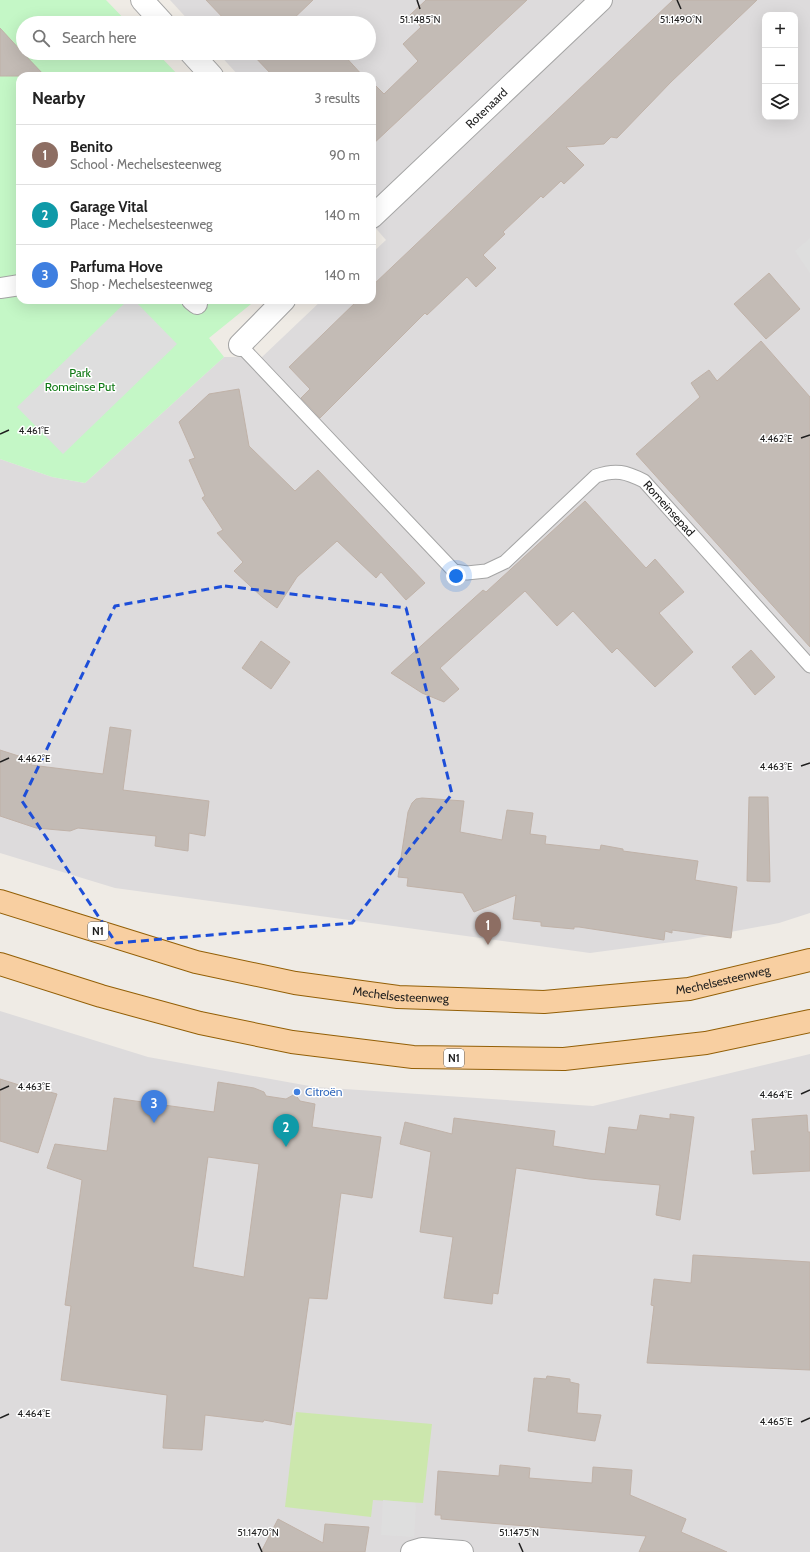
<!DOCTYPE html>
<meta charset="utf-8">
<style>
body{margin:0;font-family:Cabin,sans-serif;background:#f2f2f2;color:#222}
.controls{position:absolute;right:12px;top:12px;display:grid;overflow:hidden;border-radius:8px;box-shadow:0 4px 16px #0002}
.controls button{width:36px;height:36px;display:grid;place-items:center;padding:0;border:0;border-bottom:1px solid #e0e0e0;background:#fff;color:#222;font:20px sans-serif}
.you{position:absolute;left:456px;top:576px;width:14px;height:14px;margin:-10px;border:3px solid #fff;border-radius:50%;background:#1a73e8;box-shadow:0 0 0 6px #1a73e833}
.badge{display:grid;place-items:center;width:26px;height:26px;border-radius:50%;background:#c5080e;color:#fff;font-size:13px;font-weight:700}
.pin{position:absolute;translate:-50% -33px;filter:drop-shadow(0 1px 2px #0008)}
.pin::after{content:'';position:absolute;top:21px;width:14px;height:12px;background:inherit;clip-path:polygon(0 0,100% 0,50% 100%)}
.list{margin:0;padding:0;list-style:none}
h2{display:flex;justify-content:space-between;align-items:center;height:52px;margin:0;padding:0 16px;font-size:17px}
h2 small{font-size:13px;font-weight:400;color:#767676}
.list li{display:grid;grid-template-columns:26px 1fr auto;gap:12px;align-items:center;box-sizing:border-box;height:60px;padding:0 16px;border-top:1px solid #e0e0e0}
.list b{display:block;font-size:15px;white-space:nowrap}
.list p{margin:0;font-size:13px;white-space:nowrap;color:#767676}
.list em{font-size:13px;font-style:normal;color:#767676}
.icon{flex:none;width:22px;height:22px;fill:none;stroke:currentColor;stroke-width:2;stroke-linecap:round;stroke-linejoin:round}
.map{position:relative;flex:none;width:810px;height:1552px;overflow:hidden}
.search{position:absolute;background:#fff;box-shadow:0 4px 16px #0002;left:16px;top:16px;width:360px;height:44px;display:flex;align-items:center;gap:10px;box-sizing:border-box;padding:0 14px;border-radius:22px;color:#767676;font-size:15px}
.panel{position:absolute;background:#fff;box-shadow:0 4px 16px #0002;left:16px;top:72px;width:360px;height:232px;border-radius:12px}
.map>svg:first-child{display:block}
</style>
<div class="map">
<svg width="810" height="1552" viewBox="0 0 810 1552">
<rect width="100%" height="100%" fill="#efebe5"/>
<path fill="#dddbdc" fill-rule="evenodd" d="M 170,0 L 810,0 L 810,913 L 779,923 L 687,940 L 590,953 L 115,888 L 0,853 L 0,459 L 52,477 L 85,483 L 224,357 L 262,357 L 322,300 L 372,300 L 372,253 L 386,240 L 372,224 L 372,76 L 239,76 L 218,53 L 369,53 L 369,23 L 191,23 ZM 765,15 L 795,15 L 795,117 L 765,117 Z
M 0,1011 L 148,1057 L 315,1087 L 593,1106 L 810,1054 L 810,1552 L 0,1552 Z"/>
<path fill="#cce7ad" d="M 296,1412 L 432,1424 L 423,1503 L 373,1500 L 371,1517 L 285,1507 Z"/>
<path fill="#c4f7c6" d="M 0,0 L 106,0 L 128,23 L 23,23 L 23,53 L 157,53 L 179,76 L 20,76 L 20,300 L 256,300 L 209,338 L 224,357 L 85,483 L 52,477 L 0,459 Z"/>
<path fill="#dedede" d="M 810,238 L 810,273 L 795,251 Z
M 128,300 L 134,300 L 177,344 L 63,454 L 17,407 Z
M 383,1500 L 416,1503 L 414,1537 L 381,1535 Z"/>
<path fill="#c3bbb5" stroke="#c0b2a8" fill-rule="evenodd" d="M 206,0 L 313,0 L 289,23 L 228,23 Z
M 426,0 L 527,0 L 372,145 L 372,82 L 384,94 L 418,61 L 403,44 L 421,27 L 410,15 Z
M 673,0 L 757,0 L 671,82 L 617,138 L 611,137 L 604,144 L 566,147 L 584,165 L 564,184 L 561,181 L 543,198 L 541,196 L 503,232 L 505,234 L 483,255 L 496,268 L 476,287 L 467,277 L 427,315 L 425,313 L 320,418 L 301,398 L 310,389 L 289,367 L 358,300 L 372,300 L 372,286 Z
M 0,28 L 23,53 L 45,76 L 0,76 Z
M 251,53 L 342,53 L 363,76 L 273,76 Z
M 769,273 L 800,309 L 766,339 L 734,304 Z
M 761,341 L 810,397 L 810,647 L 636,454 L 700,397 L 691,383 L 709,370 L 717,381 Z
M 239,389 L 249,446 L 295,491 L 318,470 L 425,583 L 406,600 L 381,572 L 376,578 L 337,541 L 297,577 L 277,608 L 262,597 L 234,571 L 243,562 L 217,533 L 223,530 L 202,498 L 205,496 L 189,460 L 195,458 L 179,422 L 209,394 Z
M 585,501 L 646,568 L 655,559 L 684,592 L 659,613 L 693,652 L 655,687 L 617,648 L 612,653 L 573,611 L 557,626 L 525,591 L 440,668 L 459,689 L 444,702 L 422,693 L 391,673 L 483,590 L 486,592 Z
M 261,641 L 290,662 L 271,689 L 242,668 Z
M 751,650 L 775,677 L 755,695 L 732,667 Z
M 110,727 L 131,730 L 123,790 L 209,801 L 205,836 L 189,833 L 188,851 L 155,846 L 156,836 L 78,828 L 70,831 L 36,828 L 0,816 L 0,750 L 31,760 L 31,765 L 103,774 Z
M 749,797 L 768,797 L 770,882 L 747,881 Z
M 422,798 L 464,801 L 460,832 L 502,840 L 507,810 L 533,813 L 530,834 L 546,836 L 545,844 L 600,850 L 601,845 L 623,849 L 623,851 L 698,861 L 695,880 L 737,887 L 731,938 L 672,930 L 672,933 L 665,931 L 664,940 L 579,927 L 574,927 L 574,929 L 541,926 L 541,922 L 513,919 L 516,895 L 474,912 L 463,893 L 407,886 L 408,878 L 398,877 L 408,812 L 412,803 L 416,799 Z
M 0,1079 L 32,1089 L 32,1087 L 57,1094 L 38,1153 L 0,1141 Z
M 218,1082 L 254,1088 L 264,1092 L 266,1096 L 286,1099 L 295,1094 L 300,1101 L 315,1104 L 312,1127 L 381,1137 L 372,1198 L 341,1193 L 327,1299 L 309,1298 L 291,1425 L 264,1420 L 263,1422 L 205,1415 L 202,1450 L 163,1448 L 167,1395 L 61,1380 L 71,1306 L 65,1305 L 82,1180 L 47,1168 L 55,1144 L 107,1151 L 114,1098 L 214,1112 ZM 208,1157 L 259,1164 L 244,1277 L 193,1267 Z
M 670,1114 L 694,1117 L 680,1220 L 656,1215 L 660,1185 L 589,1179 L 516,1168 L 498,1294 L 493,1293 L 492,1304 L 444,1298 L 453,1237 L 420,1232 L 431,1152 L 400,1144 L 405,1122 L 452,1134 L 454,1118 L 555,1131 L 553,1146 L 605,1154 L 609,1127 L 637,1130 L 640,1115 L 670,1119 Z
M 807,1115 L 808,1132 L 810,1132 L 810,1171 L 753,1174 L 751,1151 L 755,1151 L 752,1119 Z
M 693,1255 L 810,1262 L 810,1370 L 647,1363 L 654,1306 L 651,1305 L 654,1279 L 691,1283 Z
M 547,1376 L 570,1379 L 570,1382 L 579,1384 L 577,1413 L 601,1415 L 595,1441 L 528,1431 L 534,1378 L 546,1379 Z
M 500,1465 L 530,1468 L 529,1478 L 592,1483 L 593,1467 L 632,1470 L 630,1495 L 686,1519 L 681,1532 L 727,1552 L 639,1552 L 646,1536 L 441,1519 L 441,1515 L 435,1515 L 438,1471 L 499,1476 Z
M 278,1519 L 323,1543 L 325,1524 L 369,1527 L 365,1552 L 261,1552 Z"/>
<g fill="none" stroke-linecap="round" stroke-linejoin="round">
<defs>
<g id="service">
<path id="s1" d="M 240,345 L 454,571 L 467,573 L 486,571 L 505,562 L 596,476 C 616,469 626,472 644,481 L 810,666"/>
</g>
<path id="pedestrian" d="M 0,288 L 20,285
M 192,300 L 197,304"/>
<g id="minor">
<path d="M 142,0 L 163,23"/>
<path d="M 191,53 L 212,76"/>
<path id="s2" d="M 372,217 L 601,0"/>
<path d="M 240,345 L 284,300"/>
<path d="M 412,1552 L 422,1549 L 462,1552"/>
</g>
<g id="primary">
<path id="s3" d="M 0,901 L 196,962 L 295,983 L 398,997 L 544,1002 L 689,989 L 810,960"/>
<path d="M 0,964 L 101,996 L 200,1023 L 292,1042 L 413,1057 L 564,1059 L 706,1043 L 810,1021"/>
</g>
</defs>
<use href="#service" stroke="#a5a5a5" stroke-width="15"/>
<use href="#pedestrian" stroke="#a5a5a5" stroke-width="22"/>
<use href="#minor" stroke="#a5a5a5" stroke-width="24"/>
<use href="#primary" stroke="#935f06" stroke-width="24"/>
<use href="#service" stroke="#fff" stroke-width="13"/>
<use href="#pedestrian" stroke="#fff" stroke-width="20"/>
<use href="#minor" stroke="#fff" stroke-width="22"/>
<use href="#primary" stroke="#f8cfa1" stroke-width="22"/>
</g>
<path fill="none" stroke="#1d4ed8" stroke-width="3" stroke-dasharray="8 5" stroke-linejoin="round" d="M 225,586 L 406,608 L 452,794 L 352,923 L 116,943 L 22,801 L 115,606 Z"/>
<path fill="none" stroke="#1e1e1e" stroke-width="1.5" d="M 417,0 L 420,9M 677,0 L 681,9M 0,434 L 9,430M 801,438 L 810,435M 0,762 L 9,758M 801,766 L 810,763M 0,1090 L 9,1086M 801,1094 L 810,1090M 0,1418 L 9,1414M 801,1422 L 810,1418M 258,1543 L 262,1552M 519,1543 L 523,1552"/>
<circle fill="#3f7fe0" stroke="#fff" stroke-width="1.5" cx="297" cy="1092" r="4"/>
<g text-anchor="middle" stroke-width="3" stroke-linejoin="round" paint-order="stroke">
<g fill="#fff" stroke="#626262" stroke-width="1">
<rect x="88" y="922" width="20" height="18" rx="3"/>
<rect x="444" y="1049" width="20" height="18" rx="3"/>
</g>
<g font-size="11" font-weight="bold" fill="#1e1e1e">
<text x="98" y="935">N1</text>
<text x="454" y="1062">N1</text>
</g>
<g font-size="12" fill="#1e1e1e" stroke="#fff">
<text dy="4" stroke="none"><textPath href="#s2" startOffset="158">Rotenaard</textPath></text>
<text dy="4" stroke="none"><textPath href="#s1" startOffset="577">Romeinsepad</textPath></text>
<text dy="4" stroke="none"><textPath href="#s3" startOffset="737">Mechelsesteenweg</textPath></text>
<text dy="4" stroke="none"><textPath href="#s3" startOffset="413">Mechelsesteenweg</textPath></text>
</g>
<g font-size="12" fill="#107915" stroke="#fff">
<text x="80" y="377">Park<tspan x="80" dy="14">Romeinse Put</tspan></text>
</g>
<g font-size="12" fill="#366cbe" stroke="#fff" text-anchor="start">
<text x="305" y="1096">Citroën</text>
</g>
</g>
<g font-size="10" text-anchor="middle" fill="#1e1e1e" stroke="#fff" stroke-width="3" stroke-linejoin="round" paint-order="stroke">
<text x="420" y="23">51.1485°N</text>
<text x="681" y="23">51.1490°N</text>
<text x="34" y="434">4.461°E</text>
<text x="776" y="442">4.462°E</text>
<text x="34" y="762">4.462°E</text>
<text x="776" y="770">4.463°E</text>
<text x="34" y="1090">4.463°E</text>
<text x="776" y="1098">4.464°E</text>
<text x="34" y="1417">4.464°E</text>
<text x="776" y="1425">4.465°E</text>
<text x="258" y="1536">51.1470°N</text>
<text x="519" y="1536">51.1475°N</text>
</g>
</svg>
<div class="controls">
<button>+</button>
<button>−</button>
<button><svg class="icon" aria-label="layers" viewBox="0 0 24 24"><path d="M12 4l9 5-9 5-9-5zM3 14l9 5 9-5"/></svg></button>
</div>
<div class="you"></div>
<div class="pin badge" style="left:488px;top:945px;background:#8d6e63">1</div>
<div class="pin badge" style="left:286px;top:1147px;background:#0f9aa8">2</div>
<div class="pin badge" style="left:154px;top:1123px;background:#3f7fe0">3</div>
<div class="search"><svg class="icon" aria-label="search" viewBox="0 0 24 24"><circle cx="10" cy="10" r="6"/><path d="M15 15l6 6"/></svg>Search here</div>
<section class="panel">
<h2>Nearby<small>3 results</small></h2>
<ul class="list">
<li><span class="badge" style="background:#8d6e63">1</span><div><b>Benito</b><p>School · Mechelsesteenweg</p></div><em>90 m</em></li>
<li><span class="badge" style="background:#0f9aa8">2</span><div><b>Garage Vital</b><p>Place · Mechelsesteenweg</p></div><em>140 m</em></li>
<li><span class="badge" style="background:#3f7fe0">3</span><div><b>Parfuma Hove</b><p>Shop · Mechelsesteenweg</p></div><em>140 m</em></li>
</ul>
</section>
</div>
